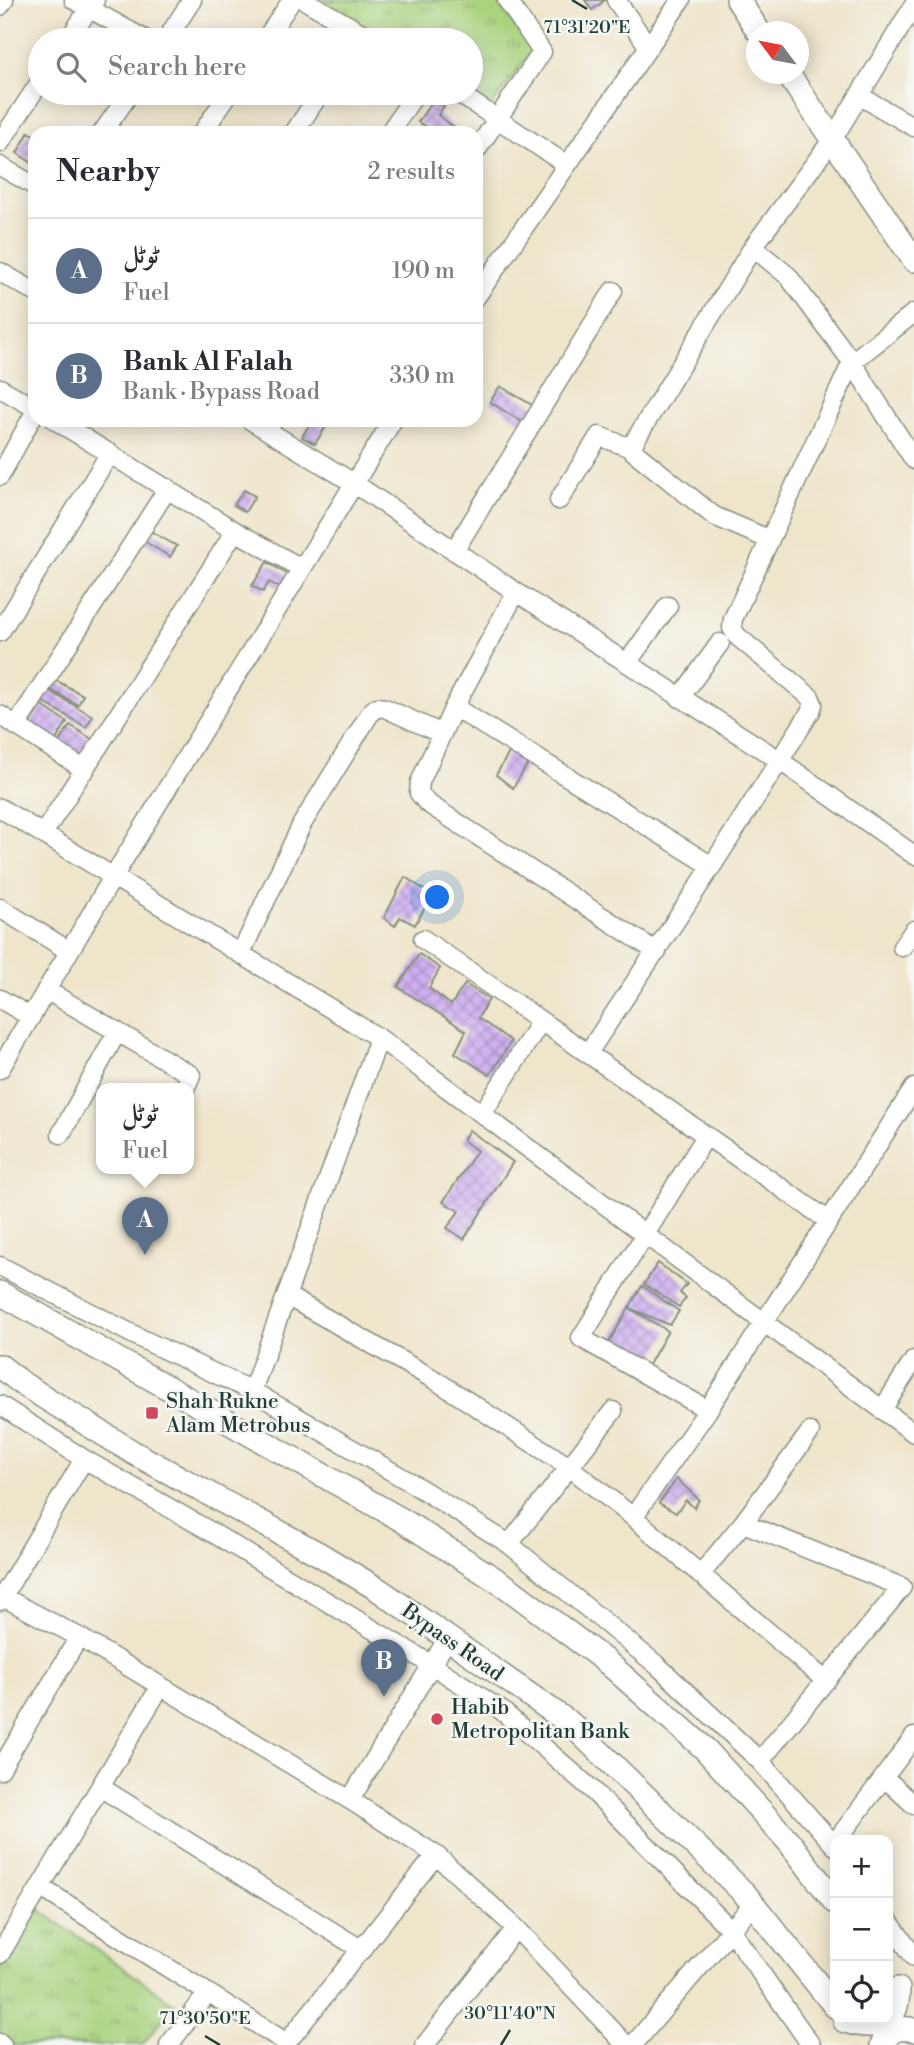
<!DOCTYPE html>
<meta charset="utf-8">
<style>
body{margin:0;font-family:"Libre Bodoni",Amiri,serif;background:#f2f2f3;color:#2b2b33}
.controls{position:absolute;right:21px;bottom:21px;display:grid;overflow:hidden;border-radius:14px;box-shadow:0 4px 18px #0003}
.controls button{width:63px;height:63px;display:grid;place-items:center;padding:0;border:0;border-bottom:2px solid #e1e1e2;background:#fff;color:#2b2b33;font:35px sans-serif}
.compass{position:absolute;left:746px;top:21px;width:63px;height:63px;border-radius:50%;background:#fff;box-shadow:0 4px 18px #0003;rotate:302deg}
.you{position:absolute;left:438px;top:898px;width:24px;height:24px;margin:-18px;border:5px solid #fff;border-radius:50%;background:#1a73e8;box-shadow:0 0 0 10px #1a73e833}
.badge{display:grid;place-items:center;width:46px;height:46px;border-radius:50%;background:#d1495b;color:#fff;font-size:23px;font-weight:700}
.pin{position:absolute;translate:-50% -58px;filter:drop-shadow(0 2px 4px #0008)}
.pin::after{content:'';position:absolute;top:37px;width:24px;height:21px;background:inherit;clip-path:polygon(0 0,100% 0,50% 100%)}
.popup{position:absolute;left:96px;top:1083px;width:98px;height:91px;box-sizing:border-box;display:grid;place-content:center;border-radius:14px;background:#fff;filter:drop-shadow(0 2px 5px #0005);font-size:23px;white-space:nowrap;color:#7c7c81}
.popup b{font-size:26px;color:#2b2b33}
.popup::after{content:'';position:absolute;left:50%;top:100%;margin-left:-14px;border:14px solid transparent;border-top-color:#fff}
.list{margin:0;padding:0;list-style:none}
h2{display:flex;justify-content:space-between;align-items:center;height:91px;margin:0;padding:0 28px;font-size:30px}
h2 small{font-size:23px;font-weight:400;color:#7c7c81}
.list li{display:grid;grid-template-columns:46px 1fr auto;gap:21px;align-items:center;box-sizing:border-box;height:105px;padding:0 28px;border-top:2px solid #e1e1e2}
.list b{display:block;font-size:26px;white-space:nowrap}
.list p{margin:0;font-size:23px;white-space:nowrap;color:#7c7c81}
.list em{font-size:23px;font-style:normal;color:#7c7c81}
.icon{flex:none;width:38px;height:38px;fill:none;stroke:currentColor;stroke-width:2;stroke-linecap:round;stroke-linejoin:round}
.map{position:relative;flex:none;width:914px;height:2045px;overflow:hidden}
.search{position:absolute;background:#fff;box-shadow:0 4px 18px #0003;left:28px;top:28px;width:455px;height:77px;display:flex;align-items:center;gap:18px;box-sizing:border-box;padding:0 24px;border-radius:38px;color:#7c7c81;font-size:26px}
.panel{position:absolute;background:#fff;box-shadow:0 4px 18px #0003;left:28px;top:126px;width:455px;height:301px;border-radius:21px}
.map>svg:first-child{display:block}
</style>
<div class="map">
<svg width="914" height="2045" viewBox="0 0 914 2045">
<defs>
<pattern id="grass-tufts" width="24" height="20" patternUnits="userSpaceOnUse" patternTransform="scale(1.75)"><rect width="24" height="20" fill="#a9d37f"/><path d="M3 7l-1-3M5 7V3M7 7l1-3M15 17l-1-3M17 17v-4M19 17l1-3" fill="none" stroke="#89ac69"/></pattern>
<pattern id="building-cross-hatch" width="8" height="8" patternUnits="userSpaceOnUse" patternTransform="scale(1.75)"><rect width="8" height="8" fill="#ceaef1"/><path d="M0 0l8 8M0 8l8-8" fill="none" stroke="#a78fc4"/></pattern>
</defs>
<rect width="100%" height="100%" fill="#f6f6f2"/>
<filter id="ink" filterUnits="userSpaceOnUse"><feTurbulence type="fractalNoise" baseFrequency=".0143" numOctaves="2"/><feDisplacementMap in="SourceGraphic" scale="14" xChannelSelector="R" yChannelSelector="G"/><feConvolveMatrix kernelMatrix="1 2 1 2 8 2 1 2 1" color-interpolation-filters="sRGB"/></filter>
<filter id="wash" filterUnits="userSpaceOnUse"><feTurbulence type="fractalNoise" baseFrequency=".00686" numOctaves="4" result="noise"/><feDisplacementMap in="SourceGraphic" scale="28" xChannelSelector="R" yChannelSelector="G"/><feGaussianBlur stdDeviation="1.57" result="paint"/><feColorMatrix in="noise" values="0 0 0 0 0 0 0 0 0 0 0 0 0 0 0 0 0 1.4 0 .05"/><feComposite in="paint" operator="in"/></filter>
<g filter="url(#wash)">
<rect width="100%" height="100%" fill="#efe5cb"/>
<path fill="url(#grass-tufts)" stroke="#64885a" stroke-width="2" d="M 304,0 L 497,0 L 532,51 L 486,113 L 471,93 L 471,40 L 367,40 Z
M 30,1903 L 175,2004 L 142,2045 L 0,2045 L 0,1953 Z"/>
<g id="blocks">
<path fill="url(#building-cross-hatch)" d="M 585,0 L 605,0 L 592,10 Z
M 433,100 L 444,106 L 438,115 L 455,128 L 451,133 L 437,133 L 418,122 Z
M 29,132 L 35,136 L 35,165 L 17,153 Z
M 500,386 L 537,408 L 527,425 L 490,402 Z
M 312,420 L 319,420 L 327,425 L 315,444 L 302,437 Z
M 244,490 L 255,496 L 245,512 L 234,505 Z
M 150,531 L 177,546 L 170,557 L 144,541 Z
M 267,562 L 293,578 L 285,591 L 269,582 L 263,592 L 252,586 Z
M 55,680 L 83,695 L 78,705 L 49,689 Z
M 49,691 L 93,716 L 86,727 L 43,702 Z
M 41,705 L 67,722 L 54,743 L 28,726 Z
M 70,725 L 98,743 L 84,763 L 57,745 Z
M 510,751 L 529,762 L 513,788 L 496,775 Z
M 405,877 L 432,895 L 415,925 L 400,917 L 395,926 L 384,918 Z
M 419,954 L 440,968 L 429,988 L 451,1005 L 465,984 L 489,999 L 478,1018 L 511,1041 L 490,1075 L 455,1053 L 466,1031 L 398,987 Z
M 469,1130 L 513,1162 L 464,1239 L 447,1228 L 459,1211 L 443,1202 L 477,1151 L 463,1140 Z
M 658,1263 L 687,1284 L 680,1293 L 686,1298 L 679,1307 L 644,1284 Z
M 642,1286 L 679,1311 L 670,1325 L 629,1308 Z
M 629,1308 L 668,1331 L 646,1370 L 606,1347 Z
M 677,1479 L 699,1500 L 694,1508 L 686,1500 L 676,1513 L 659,1503 Z"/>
</g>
</g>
<g filter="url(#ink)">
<use href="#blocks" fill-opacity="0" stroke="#879180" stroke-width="2"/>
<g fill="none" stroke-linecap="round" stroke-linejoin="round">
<defs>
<path id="minor" d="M 74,0 L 146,40
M 304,0 L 374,40
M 616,0 L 648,46
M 0,6 L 4,0
M 68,40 L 95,0
M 166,40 L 192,0
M 265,40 L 292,0
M 458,93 L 567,165
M 860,96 L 914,127
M 102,133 L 130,93
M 202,133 L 229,93
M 294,133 L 320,93
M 389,133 L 416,93
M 0,143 L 40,82
M 476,151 L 542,52 L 507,0
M 0,166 L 35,186
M 753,247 L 788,276 L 852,362 L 914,460
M 0,272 L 35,292
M 476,297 L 681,0
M 0,388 L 35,408
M 55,420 L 235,531 L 301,568
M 250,420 L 355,484 L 516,592 L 779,760 L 914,855
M 628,447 L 714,516 L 768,539
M 0,476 L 35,412
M 559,500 L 599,436 L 628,447 L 634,442 L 753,247 L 832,140 L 914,5
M 454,551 L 613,291
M 516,592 L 454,707 L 420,782 L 419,793 L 427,803 L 657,952
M 0,632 L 110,453
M 627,663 L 668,606
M 680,698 L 720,643
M 454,707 L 712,866
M 0,715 L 85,770
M 16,726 L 168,488
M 0,808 L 379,1038 L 914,1433
M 43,834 L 235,531
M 0,908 L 69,951
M 423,939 L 829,1221
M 902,947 L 914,930
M 241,953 L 302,824 L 371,712 L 377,707 L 385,708 L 442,734
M 46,990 L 191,1075 L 185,1089
M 0,999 L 31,1017
M 588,1053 L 712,866 L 811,711 L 813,704 L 810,697 L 737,636 L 732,628 L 733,619 L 852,362 L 914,313
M 0,1069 L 113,877 L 393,420
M 482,1114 L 541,1021
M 61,1134 L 117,1032
M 706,1136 L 581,1338 L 708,1410
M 0,1266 L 144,1340 L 252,1391 L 410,1482 L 509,1544 L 658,1666 L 760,1761 L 835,1846
M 287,1296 L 435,1380 L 568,1466 L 633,1517 L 826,1681
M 252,1391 L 379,1038
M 0,1405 L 84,1459 L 208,1530 L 432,1665 L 501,1710 L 589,1787 L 730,1929 L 811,2045
M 882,1410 L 914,1360
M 633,1517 L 708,1410 L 914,1088
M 743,1523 L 902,1587 L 760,1761
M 509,1544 L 613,1411
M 700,1575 L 743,1523 L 810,1432
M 3,1597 L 79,1637 L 350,1800 L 436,1855 L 516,1928 L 626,2045
M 0,1601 L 84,1459
M 0,1770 L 79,1637
M 884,1777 L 914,1805
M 100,1787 L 362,1950
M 350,1800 L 448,1638
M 837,1840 L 914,1737
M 40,1887 L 287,2043
M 888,1920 L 914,1957
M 0,1954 L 160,1687
M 0,2043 L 2,2045
M 169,2045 L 207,1994
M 285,2045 L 436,1855
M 425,2045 L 516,1928
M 633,2045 L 753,1904"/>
<path id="major" d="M 738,0 L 759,32
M 788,74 L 914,260
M 0,1293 L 402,1520 L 507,1587 L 608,1663 L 705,1749 L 790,1843 L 835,1902
M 0,1366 L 23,1384 L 134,1453 L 319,1554 L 379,1590 L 571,1724 L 745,1894 L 835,2006
M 845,2021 C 877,2030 898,2027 898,1989
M 882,2045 C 888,2030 899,2026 914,2030"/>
</defs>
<use href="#minor" stroke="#879180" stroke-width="21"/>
<use href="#major" stroke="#879180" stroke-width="26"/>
<use href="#minor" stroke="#fff" stroke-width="18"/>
<use href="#major" stroke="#fff" stroke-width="23"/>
</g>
</g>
<path fill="none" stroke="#1f3d34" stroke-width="2.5" d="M 572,0 L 587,9M 205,2036 L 220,2045M 501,2045 L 510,2030"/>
<g fill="#d1495b" stroke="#f6f6f2" stroke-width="2.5">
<rect x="145" y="1406" width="14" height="14" rx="3.5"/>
<circle cx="437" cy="1719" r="7"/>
</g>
<g text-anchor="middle" stroke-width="5" stroke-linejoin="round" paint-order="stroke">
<g font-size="21" fill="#1f3d34" stroke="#f6f6f2" text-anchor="start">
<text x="166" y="1408">Shah Rukne<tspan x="166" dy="24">Alam Metrobus</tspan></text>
<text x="451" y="1714">Habib<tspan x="451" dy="24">Metropolitan Bank</tspan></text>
</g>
<g font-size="21" fill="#1f3d34" stroke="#f6f6f2">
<text transform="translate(453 1642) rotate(35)" y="7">Bypass Road</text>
</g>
</g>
<g font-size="18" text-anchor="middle" fill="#1f3d34" stroke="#f6f6f2" stroke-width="5" stroke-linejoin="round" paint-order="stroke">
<text x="587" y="33">71°31'20"E</text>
<text x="510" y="2019">30°11'40"N</text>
<text x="205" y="2024">71°30'50"E</text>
</g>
</svg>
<div class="controls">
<button>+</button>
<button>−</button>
<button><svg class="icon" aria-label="locate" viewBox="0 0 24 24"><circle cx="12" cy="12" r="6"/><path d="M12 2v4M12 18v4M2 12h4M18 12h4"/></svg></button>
</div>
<svg class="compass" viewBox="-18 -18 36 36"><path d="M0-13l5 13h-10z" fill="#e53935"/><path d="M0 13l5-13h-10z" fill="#7c7c81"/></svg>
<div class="you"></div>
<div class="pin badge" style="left:145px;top:1255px;background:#5c6f8a">A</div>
<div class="popup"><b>ٹوٹل</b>Fuel</div>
<div class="pin badge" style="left:384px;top:1697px;background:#5c6f8a">B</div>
<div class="search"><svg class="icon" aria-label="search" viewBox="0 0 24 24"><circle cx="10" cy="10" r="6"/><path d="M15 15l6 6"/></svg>Search here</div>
<section class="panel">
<h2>Nearby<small>2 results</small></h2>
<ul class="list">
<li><span class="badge" style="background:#5c6f8a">A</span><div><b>ٹوٹل</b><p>Fuel</p></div><em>190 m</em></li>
<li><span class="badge" style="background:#5c6f8a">B</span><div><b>Bank Al Falah</b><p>Bank · Bypass Road</p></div><em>330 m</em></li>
</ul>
</section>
</div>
